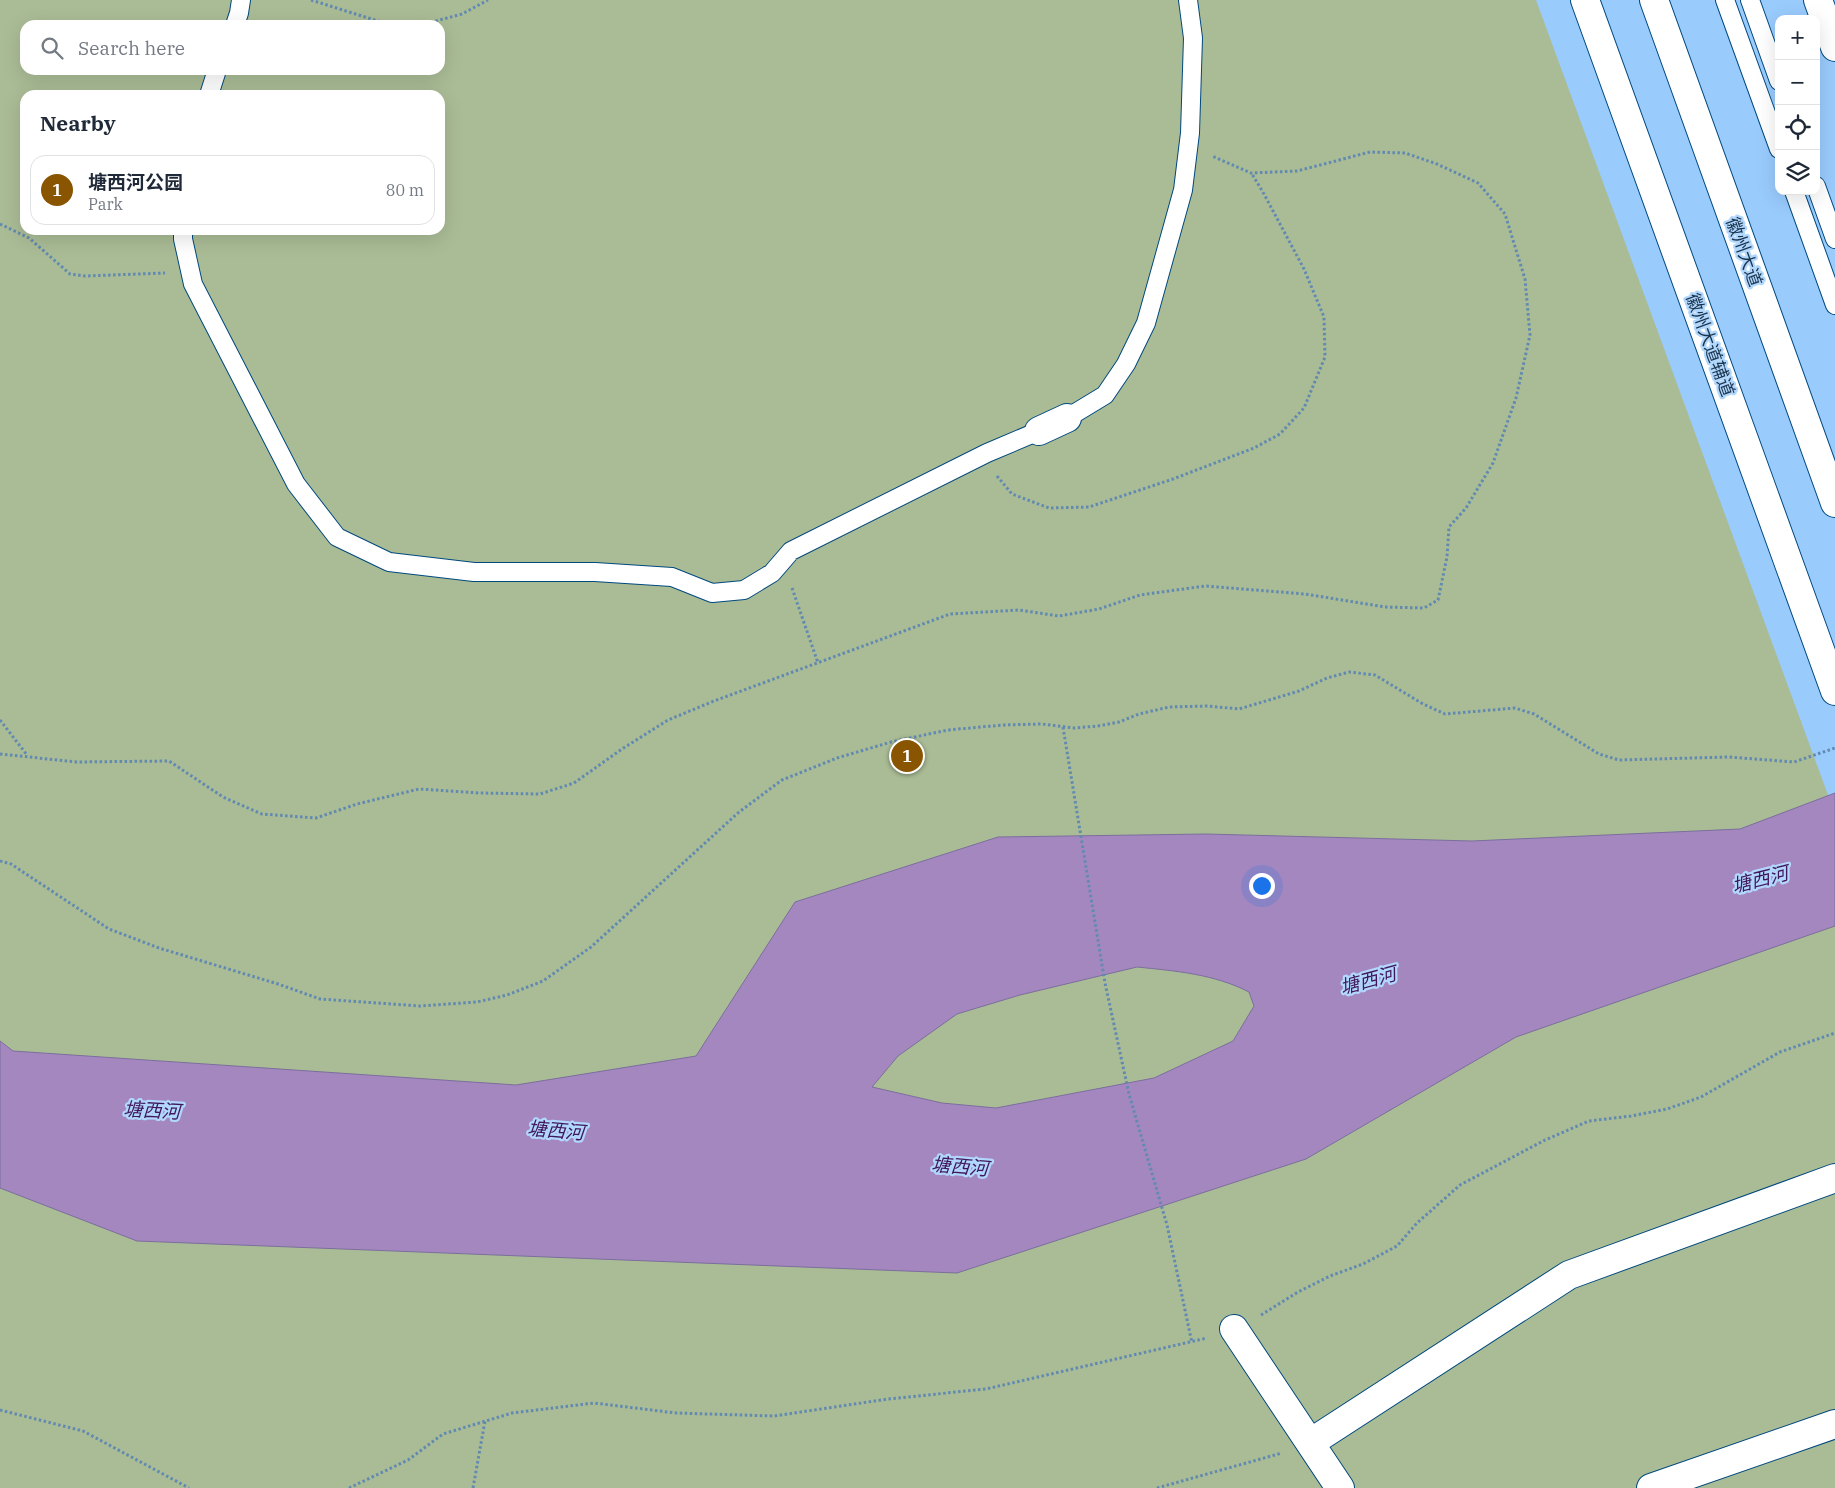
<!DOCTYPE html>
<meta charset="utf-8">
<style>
body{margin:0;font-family:"IBM Plex Serif","Noto Sans SC",serif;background:#f6f6f7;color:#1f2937}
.controls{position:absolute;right:15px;top:15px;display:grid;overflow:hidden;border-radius:10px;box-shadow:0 5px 20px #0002}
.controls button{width:45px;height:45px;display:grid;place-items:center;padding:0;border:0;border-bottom:1px solid #e0e1e3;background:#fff;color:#1f2937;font:25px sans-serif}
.you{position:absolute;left:1261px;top:885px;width:18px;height:18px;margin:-12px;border:4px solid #fff;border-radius:50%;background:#1a73e8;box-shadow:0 0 0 8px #1a73e833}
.badge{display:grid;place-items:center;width:32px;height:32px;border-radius:50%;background:#895501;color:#fff;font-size:16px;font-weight:700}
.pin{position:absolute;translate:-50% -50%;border:2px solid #fff;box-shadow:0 1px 5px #0006}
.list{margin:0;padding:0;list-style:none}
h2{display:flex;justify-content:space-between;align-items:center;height:65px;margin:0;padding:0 20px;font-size:21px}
h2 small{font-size:16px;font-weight:400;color:#747a83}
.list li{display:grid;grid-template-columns:32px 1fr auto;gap:15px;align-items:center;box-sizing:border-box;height:70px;margin:0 10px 10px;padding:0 10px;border:1px solid #e0e1e3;border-radius:15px}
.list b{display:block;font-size:19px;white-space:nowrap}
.list p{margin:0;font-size:16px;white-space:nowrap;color:#747a83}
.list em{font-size:16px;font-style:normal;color:#747a83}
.icon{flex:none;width:28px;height:28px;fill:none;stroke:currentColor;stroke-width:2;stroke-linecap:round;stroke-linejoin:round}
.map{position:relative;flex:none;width:1835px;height:1488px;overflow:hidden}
.search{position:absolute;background:#fff;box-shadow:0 5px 20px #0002;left:20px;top:20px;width:425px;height:55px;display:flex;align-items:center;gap:12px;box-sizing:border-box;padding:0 18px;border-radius:15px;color:#747a83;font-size:19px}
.panel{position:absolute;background:#fff;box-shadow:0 5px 20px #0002;left:20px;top:90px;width:425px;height:145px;border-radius:15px}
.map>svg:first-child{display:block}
</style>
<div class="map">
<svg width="1835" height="1488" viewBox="0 0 1835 1488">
<rect width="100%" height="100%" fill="#99cbfd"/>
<path fill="#aabc96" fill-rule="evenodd" d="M 0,0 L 1536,0 L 1835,814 L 1835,1488 L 0,1488 ZM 25,25 L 440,25 L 440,70 L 25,70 ZM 25,95 L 440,95 L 440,230 L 25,230 Z"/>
<path fill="#a587bf" stroke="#7b6e9d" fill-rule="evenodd" d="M 1835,793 L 1835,926 L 1516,1037 L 1306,1159 L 957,1273 L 137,1241 L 0,1188 L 0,1041 L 13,1051 L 516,1085 L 696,1056 L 795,902 L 998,837 L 1206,834 L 1472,841 L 1740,829 ZM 1137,967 C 1176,971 1214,974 1249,992 L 1254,1006 L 1233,1041 L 1154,1078 L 996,1108 L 942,1103 L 872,1087 L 898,1056 L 957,1014 L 1020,995 Z"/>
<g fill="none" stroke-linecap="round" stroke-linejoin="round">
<defs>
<path id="lane" d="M 1725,0 L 1779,149
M 1750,0 L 1779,81
M 235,25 L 239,13 L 241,0
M 209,95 L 217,70
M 1816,186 L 1835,239
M 1794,191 L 1835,305
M 183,230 L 183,239 L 193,284 L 296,484 L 337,537 L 389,562 L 474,572 L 595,572 L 672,577 L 712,593 L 744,590 L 772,573 L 791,551 L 987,453 L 1039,431
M 1067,418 L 1105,395 L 1126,364 L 1146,323 L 1183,190 L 1190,133 L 1193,38 L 1188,0"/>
<path id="street" d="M 1039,431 L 1067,418
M 1234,1329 L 1340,1488
M 1310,1443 L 1569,1275 L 1835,1178
M 1651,1488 L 1835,1424"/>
<path id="secondary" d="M 1585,0 L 1835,691"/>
<path id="primary" d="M 1654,0 L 1835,503
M 1818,0 L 1835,47"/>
</defs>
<use href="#lane" stroke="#00497e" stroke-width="20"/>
<use href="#street" stroke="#00497e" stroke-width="30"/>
<use href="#secondary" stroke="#00497e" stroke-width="30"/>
<use href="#primary" stroke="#00497e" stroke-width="30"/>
<path stroke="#628ab1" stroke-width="3" stroke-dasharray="2.5 2.5" stroke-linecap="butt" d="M 311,0 L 384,23 L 400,25
M 421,25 L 462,14 L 488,0
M 0,224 L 29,238 L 70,274 L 85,276 L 165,273
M 997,476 L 1012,494 L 1049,508 L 1089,507 L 1173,479 L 1254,448 L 1280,434 L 1304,408 L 1325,357 L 1324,317 L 1304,269 L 1264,194 L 1252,174
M 792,588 L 818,663
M 0,720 L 27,755
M 1063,727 L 1105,983 L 1129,1094 L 1167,1225 L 1192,1343
M 0,754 L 77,762 L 169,761 L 223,797 L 262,814 L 316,818 L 357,804 L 419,789 L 480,793 L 540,794 L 574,783 L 622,749 L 668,720 L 714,701 L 950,614 L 1019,610 L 1059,616 L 1099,609 L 1140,595 L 1205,586 L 1305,594 L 1385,607 L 1424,608 L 1438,600 L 1447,557 L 1449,527 L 1466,508 L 1493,463 L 1516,398 L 1530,335 L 1525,279 L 1505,214 L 1478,183 L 1437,164 L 1405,153 L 1370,152 L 1297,171 L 1251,173 L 1212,156
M 0,861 L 11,864 L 109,929 L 159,948 L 278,984 L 320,999 L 420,1006 L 477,1002 L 507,995 L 543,981 L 591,947 L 739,812 L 782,780 L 837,758 L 891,742 L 948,730 L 1003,725 L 1042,724 L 1074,728 L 1098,726 L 1119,722 L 1139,714 L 1169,707 L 1208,706 L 1239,709 L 1299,691 L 1327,678 L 1349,672 L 1375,675 L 1423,704 L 1445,714 L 1515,708 L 1534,714 L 1599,754 L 1619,760 L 1729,757 L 1794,762 L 1835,748
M 1261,1315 L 1298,1292 L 1330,1276 L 1363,1264 L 1397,1246 L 1417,1223 L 1460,1185 L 1545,1140 L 1589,1121 L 1631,1116 L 1667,1109 L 1701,1097 L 1780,1052 L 1835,1033
M 0,1410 L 83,1431 L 189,1488
M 349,1488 L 408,1460 L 443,1434 L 512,1413 L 594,1403 L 676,1413 L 774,1416 L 888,1399 L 986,1389 L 1207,1338
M 473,1488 L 485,1421
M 1157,1488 L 1282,1453"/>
<use href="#lane" stroke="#fff" stroke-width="18"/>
<use href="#street" stroke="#fff" stroke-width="28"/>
<use href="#secondary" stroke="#fff" stroke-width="28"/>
<use href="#primary" stroke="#fff" stroke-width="28"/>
</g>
<g text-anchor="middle" stroke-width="4.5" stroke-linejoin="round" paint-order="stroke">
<g font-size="18" fill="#1a344d" stroke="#b1d7fd">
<text transform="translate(1744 252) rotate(70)" y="6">徽州大道</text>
<text transform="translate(1710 345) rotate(70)" y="6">徽州大道辅道</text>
</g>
<g font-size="19" font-style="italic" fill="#41175c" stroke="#b1d7fd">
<text transform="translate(1760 879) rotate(-14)" y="7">塘西河</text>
<text transform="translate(1368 980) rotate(-15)" y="7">塘西河</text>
<text transform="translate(152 1110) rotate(3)" y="7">塘西河</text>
<text transform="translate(556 1130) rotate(5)" y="7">塘西河</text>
<text transform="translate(960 1166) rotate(5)" y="7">塘西河</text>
</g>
</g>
</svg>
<div class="controls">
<button>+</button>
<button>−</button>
<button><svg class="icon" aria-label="locate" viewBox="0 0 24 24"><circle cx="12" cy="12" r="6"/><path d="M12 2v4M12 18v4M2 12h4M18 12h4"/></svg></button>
<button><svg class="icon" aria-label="layers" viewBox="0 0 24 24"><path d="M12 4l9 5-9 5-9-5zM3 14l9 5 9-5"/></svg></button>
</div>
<div class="you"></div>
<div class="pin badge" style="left:907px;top:756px">1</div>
<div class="search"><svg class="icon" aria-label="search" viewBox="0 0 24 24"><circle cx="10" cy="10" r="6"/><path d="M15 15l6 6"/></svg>Search here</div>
<section class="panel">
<h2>Nearby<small></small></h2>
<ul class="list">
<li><span class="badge">1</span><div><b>塘西河公园</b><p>Park</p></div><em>80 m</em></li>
</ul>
</section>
</div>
